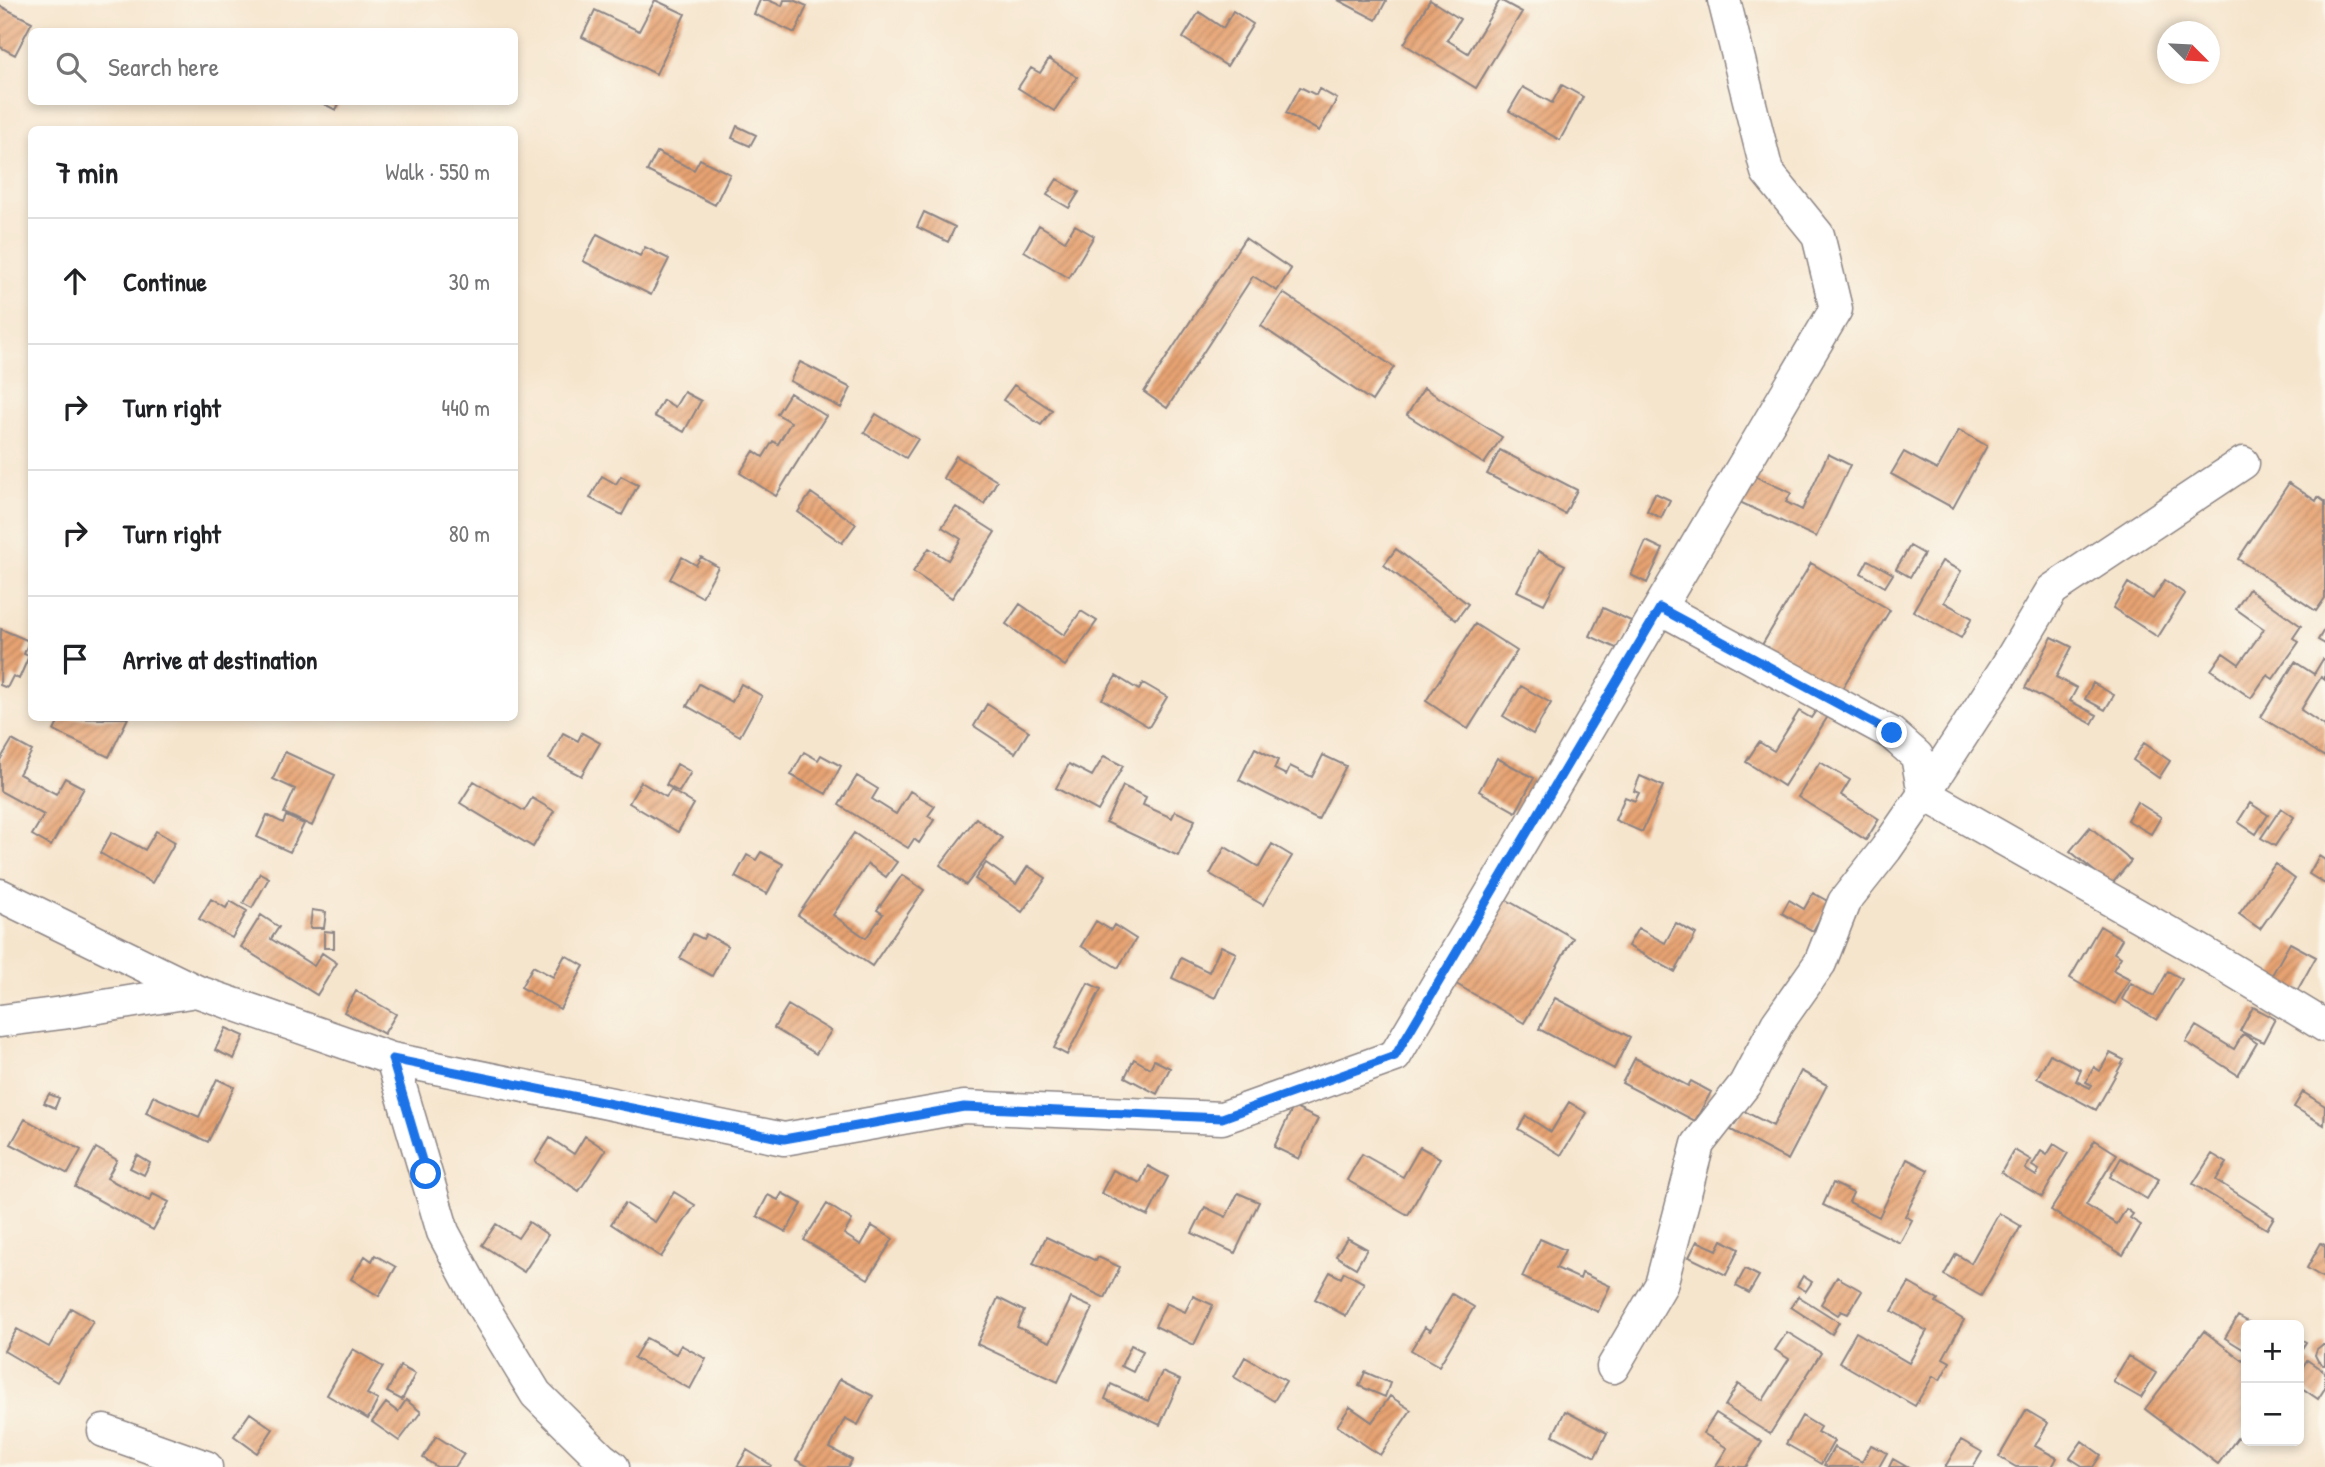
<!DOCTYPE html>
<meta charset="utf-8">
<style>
body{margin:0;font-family:"Patrick Hand",sans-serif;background:#f2f2f2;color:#202124}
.controls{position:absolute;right:21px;bottom:21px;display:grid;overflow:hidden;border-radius:10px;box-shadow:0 4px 10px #0003}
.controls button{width:63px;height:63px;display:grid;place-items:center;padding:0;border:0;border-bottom:2px solid #e0e0e0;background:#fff;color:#202124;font:35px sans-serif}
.compass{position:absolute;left:2157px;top:21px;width:63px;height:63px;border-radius:50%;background:#fff;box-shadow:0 4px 10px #0003;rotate:114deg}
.stop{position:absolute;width:21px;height:21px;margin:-16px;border:5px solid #1a73e8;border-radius:50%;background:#fff}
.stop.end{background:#1a73e8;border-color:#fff;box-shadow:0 2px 7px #0008}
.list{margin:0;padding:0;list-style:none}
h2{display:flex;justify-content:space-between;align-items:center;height:91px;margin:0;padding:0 28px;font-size:30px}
h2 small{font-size:23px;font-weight:400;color:#757577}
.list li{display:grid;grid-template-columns:46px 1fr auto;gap:21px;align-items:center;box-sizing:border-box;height:126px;padding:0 28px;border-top:2px solid #e0e0e0}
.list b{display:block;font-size:26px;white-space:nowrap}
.list em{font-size:23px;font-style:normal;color:#757577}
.icon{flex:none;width:38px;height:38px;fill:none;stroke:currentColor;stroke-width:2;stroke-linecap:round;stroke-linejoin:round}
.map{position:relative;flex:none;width:2325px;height:1467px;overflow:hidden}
.search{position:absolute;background:#fff;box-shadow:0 4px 10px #0003;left:28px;top:28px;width:490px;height:77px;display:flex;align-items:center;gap:18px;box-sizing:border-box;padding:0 24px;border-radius:10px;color:#757577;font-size:26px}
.panel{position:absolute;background:#fff;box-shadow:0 4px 10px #0003;left:28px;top:126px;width:490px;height:595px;border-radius:10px}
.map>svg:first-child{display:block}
</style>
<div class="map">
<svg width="2325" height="1467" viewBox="0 0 2325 1467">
<defs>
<pattern id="building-hatch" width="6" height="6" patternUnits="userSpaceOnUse" patternTransform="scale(1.75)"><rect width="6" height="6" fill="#e7a372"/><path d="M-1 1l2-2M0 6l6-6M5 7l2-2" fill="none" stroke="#bb845f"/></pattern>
</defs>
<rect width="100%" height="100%" fill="#fbf7ec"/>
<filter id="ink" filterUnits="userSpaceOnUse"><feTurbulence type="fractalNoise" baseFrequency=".0143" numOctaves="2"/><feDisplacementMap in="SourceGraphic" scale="14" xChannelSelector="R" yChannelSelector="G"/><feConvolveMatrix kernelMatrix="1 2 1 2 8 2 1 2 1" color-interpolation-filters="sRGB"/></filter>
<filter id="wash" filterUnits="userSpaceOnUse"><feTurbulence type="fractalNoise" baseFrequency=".00686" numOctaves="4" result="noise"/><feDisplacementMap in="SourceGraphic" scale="28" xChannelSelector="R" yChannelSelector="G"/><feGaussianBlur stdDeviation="1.57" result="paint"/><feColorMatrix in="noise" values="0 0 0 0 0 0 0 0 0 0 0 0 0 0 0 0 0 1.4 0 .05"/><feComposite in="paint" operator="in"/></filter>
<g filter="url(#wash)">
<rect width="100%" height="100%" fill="#f6e5cd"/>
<g id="blocks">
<path fill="url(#building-hatch)" d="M 655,0 L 685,14 L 656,74 L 582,37 L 595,10 L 639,31 Z
M 760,0 L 768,0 L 782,6 L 784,0 L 793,0 L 807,6 L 795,33 L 754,14 Z
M 1338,0 L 1384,0 L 1386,1 L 1376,20 Z
M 1430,0 L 1460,19 L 1447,40 L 1468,53 L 1500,0 L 1522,12 L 1476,88 L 1404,44 Z
M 0,6 L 32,22 L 15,55 L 0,47 Z
M 1233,11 L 1253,24 L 1227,66 L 1183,38 L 1199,12 L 1223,28 Z
M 1049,59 L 1077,77 L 1054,111 L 1018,88 L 1031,68 L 1040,73 Z
M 1562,85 L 1583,97 L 1560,140 L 1509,111 L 1523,87 L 1552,103 Z
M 1300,87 L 1316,95 L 1319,89 L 1337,99 L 1319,131 L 1286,113 Z
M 320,102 L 340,102 L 336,110 Z
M 737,126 L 756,135 L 750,146 L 732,138 Z
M 657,152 L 694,170 L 700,159 L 730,174 L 715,205 L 647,171 Z
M 1057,179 L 1079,192 L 1069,208 L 1047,195 Z
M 924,212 L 955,227 L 948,242 L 917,227 Z
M 1039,225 L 1065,241 L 1075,225 L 1094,236 L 1069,278 L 1024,251 Z
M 597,234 L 640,256 L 645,247 L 669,259 L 651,295 L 583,261 Z
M 1245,238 L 1291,269 L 1277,291 L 1253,276 L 1167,408 L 1144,392 Z
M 1283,293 L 1394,367 L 1372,401 L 1261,326 Z
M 800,362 L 851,388 L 841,408 L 790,381 Z
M 1014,385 L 1052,410 L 1041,425 L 1003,400 Z
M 1424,388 L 1502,437 L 1484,464 L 1407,415 Z
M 684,392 L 701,401 L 684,432 L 654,416 L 663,400 L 675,407 Z
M 790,393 L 826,416 L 776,496 L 740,473 L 754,451 L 763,457 L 773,441 L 778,444 L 791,422 L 777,414 Z
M 876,414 L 918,439 L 906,458 L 864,433 Z
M 1959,430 L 1987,446 L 1953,508 L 1891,474 L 1904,452 L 1937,470 Z
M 1500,450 L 1577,490 L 1565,514 L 1487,474 Z
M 1828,454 L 1850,465 L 1816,537 L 1733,499 L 1746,472 L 1791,493 L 1786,502 L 1802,510 Z
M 956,456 L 997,481 L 984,504 L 943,478 Z
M 602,476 L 616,484 L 621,476 L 638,485 L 622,515 L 590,498 Z
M 2289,483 L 2316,501 L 2318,497 L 2325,502 L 2325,598 L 2316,611 L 2238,559 Z
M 811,493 L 856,524 L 842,543 L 798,512 Z
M 1655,493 L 1670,500 L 1661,518 L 1647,511 Z
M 956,507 L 995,532 L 952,598 L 913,572 L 929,548 L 948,560 L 961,539 L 942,527 Z
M 1646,541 L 1663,549 L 1647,583 L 1631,575 Z
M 1910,546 L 1924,554 L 1910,577 L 1896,569 Z
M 1396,549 L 1468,604 L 1456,620 L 1384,565 Z
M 1538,551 L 1565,565 L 1544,604 L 1517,591 Z
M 682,557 L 696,565 L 701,557 L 718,567 L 702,597 L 670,579 Z
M 1868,560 L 1893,574 L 1885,587 L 1861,573 Z
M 1942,561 L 1961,571 L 1944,602 L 1972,618 L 1961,638 L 1913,611 Z
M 1811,563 L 1890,610 L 1840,692 L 1762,645 Z
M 2165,580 L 2185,594 L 2158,637 L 2113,608 L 2128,583 L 2153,599 Z
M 2249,589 L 2301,626 L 2293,638 L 2299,642 L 2273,679 L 2267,675 L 2251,698 L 2211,670 L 2223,653 L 2239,664 L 2264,629 L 2236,609 Z
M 1020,604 L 1064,635 L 1081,611 L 1097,621 L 1065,666 L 1006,624 Z
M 1603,608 L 1631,621 L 1618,649 L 1590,636 Z
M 1475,624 L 1517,651 L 1468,729 L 1426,701 Z
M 2325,628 L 2325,644 L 2318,640 Z
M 1,629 L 29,641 L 24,654 L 29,656 L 19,679 L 13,676 L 7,688 L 0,685 Z
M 2052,637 L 2072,647 L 2056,677 L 2077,688 L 2070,701 L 2097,715 L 2092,724 L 2025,688 Z
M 2323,659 L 2325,660 L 2325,680 L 2321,677 L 2301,710 L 2325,726 L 2325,757 L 2261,717 L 2295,662 L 2314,674 Z
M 1116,676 L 1139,690 L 1143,683 L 1167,697 L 1149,727 L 1102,699 Z
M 2093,683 L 2114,695 L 2105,710 L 2085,699 Z
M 699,684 L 732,702 L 741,684 L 762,696 L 740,736 L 687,706 Z
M 1521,686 L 1551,703 L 1533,734 L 1503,716 Z
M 987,704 L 1029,731 L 1015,753 L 974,726 Z
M 1819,706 L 1830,713 L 1784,786 L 1746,762 L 1759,742 L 1774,751 L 1799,711 L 1811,718 Z
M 60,718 L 104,719 L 105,718 L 128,718 L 109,757 L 54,731 Z
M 563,733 L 578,741 L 582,733 L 600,743 L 581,776 L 549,759 Z
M 12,740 L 32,751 L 19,774 L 56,794 L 65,778 L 84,788 L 51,846 L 32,835 L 44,815 L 0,791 L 0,760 Z
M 2144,743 L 2170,761 L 2159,778 L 2133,760 Z
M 1255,748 L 1278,760 L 1274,769 L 1286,775 L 1290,766 L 1312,777 L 1323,755 L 1346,766 L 1318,820 L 1239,780 Z
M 285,752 L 335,775 L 312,826 L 284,813 L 295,789 L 273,779 Z
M 804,752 L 818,760 L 821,755 L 841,766 L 826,794 L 791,775 Z
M 1104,756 L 1123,766 L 1098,811 L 1056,788 L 1069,764 L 1092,776 Z
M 1497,758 L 1534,778 L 1516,812 L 1479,791 Z
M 1820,762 L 1850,780 L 1841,795 L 1879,819 L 1866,840 L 1798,797 Z
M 677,764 L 691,772 L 679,792 L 666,785 Z
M 857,776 L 878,789 L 872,799 L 896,814 L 910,791 L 935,806 L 928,816 L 934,820 L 919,843 L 914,839 L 908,848 L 839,805 Z
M 1640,776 L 1663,786 L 1642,832 L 1615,820 L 1625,797 L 1635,801 L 1639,793 L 1634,791 Z
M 474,781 L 524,811 L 532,798 L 554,811 L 533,847 L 460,803 Z
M 641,782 L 666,797 L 671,790 L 694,804 L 678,832 L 629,803 Z
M 1123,786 L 1146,797 L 1143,805 L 1172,818 L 1175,811 L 1195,820 L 1178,856 L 1106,822 Z
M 2137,802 L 2161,817 L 2151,834 L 2127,820 Z
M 2250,803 L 2268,815 L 2256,834 L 2238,822 Z
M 2281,808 L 2294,817 L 2275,846 L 2261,838 Z
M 267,815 L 283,823 L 286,816 L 304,824 L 290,852 L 257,837 Z
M 976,818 L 1002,838 L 966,885 L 940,865 Z
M 2090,827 L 2131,861 L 2111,885 L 2070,851 Z
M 156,831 L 175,842 L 152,883 L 100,853 L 112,832 L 145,850 Z
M 854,833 L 897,862 L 886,877 L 868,864 L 833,915 L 866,938 L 883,914 L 877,910 L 902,875 L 924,890 L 872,966 L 798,915 Z
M 1272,844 L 1292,856 L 1263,905 L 1210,874 L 1225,847 L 1259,867 Z
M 761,852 L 783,864 L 767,894 L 735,877 L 747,855 L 756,860 Z
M 2319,856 L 2325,860 L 2325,884 L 2309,874 Z
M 986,863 L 1016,884 L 1028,866 L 1046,878 L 1022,912 L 975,879 Z
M 2275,864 L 2295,879 L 2260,929 L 2239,914 Z
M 260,873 L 269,878 L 252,908 L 243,903 Z
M 1813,893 L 1829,902 L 1813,931 L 1782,913 L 1789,900 L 1804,909 Z
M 1500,896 L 1573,938 L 1524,1023 L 1451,981 Z
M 211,899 L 226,908 L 230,901 L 247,911 L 232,938 L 199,919 Z
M 312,910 L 326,912 L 324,928 L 310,928 Z
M 261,915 L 279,927 L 271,939 L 314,966 L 322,953 L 337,963 L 317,995 L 241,947 Z
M 1096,921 L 1111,930 L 1114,925 L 1136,939 L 1118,968 L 1081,946 Z
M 1676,923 L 1696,934 L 1675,972 L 1628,946 L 1638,928 L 1665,943 Z
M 2100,926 L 2122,939 L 2114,953 L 2121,957 L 2113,970 L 2130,979 L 2115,1004 L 2070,978 Z
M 324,931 L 334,932 L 334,948 L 324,948 Z
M 693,934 L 703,939 L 706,934 L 728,946 L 712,976 L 680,958 Z
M 2290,943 L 2316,957 L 2292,1000 L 2268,982 Z
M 1221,946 L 1236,953 L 1215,998 L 1172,978 L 1181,958 L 1209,972 Z
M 565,955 L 584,966 L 560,1009 L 521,987 L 533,966 L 553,977 Z
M 2168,971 L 2182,979 L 2157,1020 L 2122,999 L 2131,983 L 2154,996 Z
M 1088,983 L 1101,989 L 1067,1055 L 1054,1048 Z
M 356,991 L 396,1014 L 384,1034 L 344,1012 Z
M 1555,998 L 1630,1037 L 1614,1069 L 1539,1029 Z
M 788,1005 L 831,1031 L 816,1054 L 774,1028 Z
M 2253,1007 L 2275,1019 L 2263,1042 L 2240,1031 Z
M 2196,1026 L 2234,1049 L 2243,1034 L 2257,1043 L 2238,1075 L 2186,1042 Z
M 226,1028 L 244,1036 L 234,1059 L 215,1050 Z
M 2110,1053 L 2124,1060 L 2096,1110 L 2037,1078 L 2050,1054 L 2081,1070 L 2076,1081 L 2090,1088 L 2092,1085 L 2086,1082 L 2094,1067 L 2100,1071 Z
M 1635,1058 L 1688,1086 L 1691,1081 L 1711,1092 L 1695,1121 L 1622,1083 Z
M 1134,1059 L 1150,1068 L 1154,1060 L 1170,1068 L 1157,1094 L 1125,1077 Z
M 1801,1071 L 1827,1085 L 1788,1160 L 1731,1130 L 1742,1110 L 1773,1126 Z
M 217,1079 L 234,1087 L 208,1142 L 146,1113 L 153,1096 L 199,1117 Z
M 2303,1092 L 2325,1106 L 2324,1125 L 2294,1107 Z
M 49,1094 L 59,1098 L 55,1108 L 44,1103 Z
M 1569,1102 L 1587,1113 L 1561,1155 L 1518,1129 L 1526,1116 L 1551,1132 Z
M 1293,1107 L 1318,1119 L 1299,1159 L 1274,1147 Z
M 25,1119 L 81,1150 L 68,1174 L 11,1144 Z
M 585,1136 L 606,1150 L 579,1191 L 535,1162 L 550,1138 L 574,1154 Z
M 2095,1140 L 2117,1154 L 2086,1205 L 2117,1224 L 2126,1209 L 2133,1214 L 2130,1218 L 2141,1225 L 2123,1255 L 2051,1210 Z
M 2054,1144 L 2068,1153 L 2042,1197 L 2001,1173 L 2014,1150 L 2031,1160 L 2025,1169 L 2036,1176 L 2039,1170 L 2032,1166 L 2041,1151 L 2047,1155 Z
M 1420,1147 L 1440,1158 L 1408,1215 L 1347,1180 L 1362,1154 L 1403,1177 Z
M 96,1148 L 117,1160 L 107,1178 L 149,1201 L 153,1194 L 169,1202 L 153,1230 L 75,1187 Z
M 2212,1154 L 2227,1163 L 2216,1180 L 2274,1217 L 2267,1229 L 2193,1184 Z
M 137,1155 L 150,1163 L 144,1175 L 130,1168 Z
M 2121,1158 L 2159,1179 L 2147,1199 L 2110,1177 Z
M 1907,1159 L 1928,1170 L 1905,1216 L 1912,1220 L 1900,1243 L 1823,1205 L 1833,1183 L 1853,1193 L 1849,1202 L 1879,1217 Z
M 1148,1166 L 1168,1177 L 1148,1216 L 1101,1193 L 1113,1170 L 1140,1183 Z
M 674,1192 L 695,1205 L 661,1257 L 611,1224 L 625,1203 L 655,1222 Z
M 782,1193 L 802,1204 L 786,1232 L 757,1216 L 768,1195 L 778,1200 Z
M 1238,1193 L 1259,1202 L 1235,1253 L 1192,1233 L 1205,1207 L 1226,1217 Z
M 827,1204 L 852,1220 L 844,1234 L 861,1245 L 872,1226 L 893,1239 L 868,1279 L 804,1240 Z
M 1999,1213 L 2021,1226 L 1981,1296 L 1944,1275 L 1956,1254 L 1971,1263 Z
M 529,1222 L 548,1235 L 524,1272 L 482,1245 L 496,1224 L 518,1238 Z
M 1046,1237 L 1096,1261 L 1098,1257 L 1120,1267 L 1105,1298 L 1033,1264 Z
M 1347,1238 L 1367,1249 L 1356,1268 L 1336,1256 Z
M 1540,1239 L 1565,1250 L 1556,1268 L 1580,1279 L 1582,1273 L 1610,1286 L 1598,1312 L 1522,1277 Z
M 1722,1240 L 1739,1249 L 1726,1275 L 1689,1257 L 1697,1241 L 1717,1250 Z
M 2321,1243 L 2325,1245 L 2325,1279 L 2307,1268 Z
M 375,1255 L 396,1267 L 379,1296 L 351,1279 L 365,1256 L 372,1261 Z
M 1745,1269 L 1759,1276 L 1749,1293 L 1736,1286 Z
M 1330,1272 L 1341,1278 L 1344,1272 L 1364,1283 L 1346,1316 L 1315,1299 Z
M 1803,1276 L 1812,1282 L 1806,1291 L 1797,1286 Z
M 1837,1277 L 1862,1291 L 1848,1314 L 1841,1311 L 1838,1315 L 1821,1304 Z
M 1909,1283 L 1938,1300 L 1936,1303 L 1964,1320 L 1943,1358 L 1950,1362 L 1940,1380 L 1933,1376 L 1915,1406 L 1839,1362 L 1856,1332 L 1909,1363 L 1927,1331 L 1892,1311 Z
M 1452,1294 L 1474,1307 L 1439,1366 L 1411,1350 L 1425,1327 L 1430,1331 Z
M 1193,1296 L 1213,1305 L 1194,1345 L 1155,1326 L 1166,1303 L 1185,1312 Z
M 1798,1296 L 1839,1322 L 1832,1334 L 1791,1307 Z
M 998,1298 L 1024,1311 L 1017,1327 L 1050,1342 L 1071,1298 L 1093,1308 L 1058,1382 L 977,1344 Z
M 71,1308 L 93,1321 L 57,1382 L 4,1351 L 17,1329 L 49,1347 Z
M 2238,1316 L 2254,1325 L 2246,1325 L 2246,1351 L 2225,1338 Z
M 2204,1331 L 2246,1363 L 2246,1426 L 2218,1464 L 2145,1409 Z
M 1787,1332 L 1821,1353 L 1770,1434 L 1725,1406 L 1738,1384 L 1763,1400 L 1789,1359 L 1775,1350 Z
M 646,1338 L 676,1354 L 681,1345 L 706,1359 L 690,1389 L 634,1358 Z
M 2299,1338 L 2306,1342 L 2299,1353 Z
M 1131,1345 L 1143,1351 L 1133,1372 L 1121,1366 Z
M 2322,1345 L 2325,1345 L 2325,1365 L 2323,1365 L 2318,1361 L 2315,1355 L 2317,1349 Z
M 353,1349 L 383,1367 L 367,1394 L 378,1400 L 368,1419 L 327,1395 Z
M 2128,1356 L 2156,1373 L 2141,1398 L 2113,1382 Z
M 1245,1357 L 1286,1381 L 1274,1401 L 1234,1377 Z
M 2307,1360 L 2325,1372 L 2325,1388 L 2318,1399 L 2299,1386 L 2299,1373 Z
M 400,1366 L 415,1374 L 402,1400 L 387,1392 Z
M 1162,1372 L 1180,1380 L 1160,1425 L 1105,1399 L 1111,1384 L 1148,1401 Z
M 1365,1372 L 1390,1383 L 1385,1397 L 1359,1386 Z
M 840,1379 L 873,1396 L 858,1425 L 845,1418 L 830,1448 L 852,1460 L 848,1467 L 809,1467 L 796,1460 Z
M 1390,1396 L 1411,1410 L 1380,1455 L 1337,1426 L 1350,1407 L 1372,1422 Z
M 406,1400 L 421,1412 L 399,1441 L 372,1422 L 386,1403 L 398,1412 Z
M 2026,1410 L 2048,1423 L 2035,1446 L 2057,1458 L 2052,1467 L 2016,1467 L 1999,1457 Z
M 1565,1411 L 1607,1433 L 1595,1457 L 1553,1435 Z
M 250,1413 L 273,1429 L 257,1453 L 234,1436 Z
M 1716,1413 L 1762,1442 L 1746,1467 L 1715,1467 L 1727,1448 L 1703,1433 Z
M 1802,1416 L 1820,1427 L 1817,1432 L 1834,1441 L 1821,1464 L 1786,1444 Z
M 436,1436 L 464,1454 L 455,1467 L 437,1467 L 423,1458 Z
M 1961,1440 L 1982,1452 L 1973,1467 L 1945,1467 Z
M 2082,1441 L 2101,1455 L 2093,1467 L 2084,1467 L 2070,1458 Z
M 1871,1445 L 1887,1453 L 1879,1467 L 1828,1467 L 1824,1465 L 1834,1447 L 1862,1462 Z
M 747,1450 L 771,1465 L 770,1467 L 737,1467 Z
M 1893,1459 L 1907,1467 L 1889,1467 Z"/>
</g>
</g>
<g filter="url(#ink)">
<use href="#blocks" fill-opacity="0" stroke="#8c8484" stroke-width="2"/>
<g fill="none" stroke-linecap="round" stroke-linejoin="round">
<defs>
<path id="minor" d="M 1660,608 L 1891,733 L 1917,756 L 1924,794 L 2199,950 L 2325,1026
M 0,895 L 196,991 L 392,1059 L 784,1139 L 964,1107 L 1222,1118 L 1395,1056 L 1836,309 L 1818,235 L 1767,172 L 1724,0
M 0,1021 L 62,1013 L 196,991
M 392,1059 L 443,1232 L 482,1305 L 536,1394 L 601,1458 L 613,1467
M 1613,1367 L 1661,1285 L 1698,1144 L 1745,1084 L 1777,1024 L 1820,963 L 1844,902 L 1886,849 L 1924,794 L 2005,669 L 2052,590 L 2243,463
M 104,1431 L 206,1467"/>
</defs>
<use href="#minor" stroke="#8c8484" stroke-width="35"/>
<use href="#minor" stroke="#fff" stroke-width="32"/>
</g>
</g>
<g fill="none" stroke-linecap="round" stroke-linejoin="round" filter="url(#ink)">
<path stroke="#1a73e8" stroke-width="9" d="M 426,1174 L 392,1059 L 784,1139 L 964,1107 L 1222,1118 L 1395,1056 L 1660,608 L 1892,733"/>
</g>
</svg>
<div class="controls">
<button>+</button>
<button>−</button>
</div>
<svg class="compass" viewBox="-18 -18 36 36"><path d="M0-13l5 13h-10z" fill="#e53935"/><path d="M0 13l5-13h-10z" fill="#757577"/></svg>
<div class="stop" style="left:426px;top:1174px"></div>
<div class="stop end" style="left:1892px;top:733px"></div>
<div class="search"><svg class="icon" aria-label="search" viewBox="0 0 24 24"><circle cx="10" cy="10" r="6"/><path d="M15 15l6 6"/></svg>Search here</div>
<section class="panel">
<h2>7 min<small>Walk · 550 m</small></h2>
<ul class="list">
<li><svg class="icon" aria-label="ahead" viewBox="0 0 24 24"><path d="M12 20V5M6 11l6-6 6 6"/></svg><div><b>Continue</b></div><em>30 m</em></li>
<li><svg class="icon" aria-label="right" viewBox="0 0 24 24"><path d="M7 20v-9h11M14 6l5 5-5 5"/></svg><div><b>Turn right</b></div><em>440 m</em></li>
<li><svg class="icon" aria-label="right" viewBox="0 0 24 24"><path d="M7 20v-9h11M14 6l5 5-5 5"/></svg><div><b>Turn right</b></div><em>80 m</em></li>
<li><svg class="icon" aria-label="arrive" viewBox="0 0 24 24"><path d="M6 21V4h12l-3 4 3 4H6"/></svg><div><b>Arrive at destination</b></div></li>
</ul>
</section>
</div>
